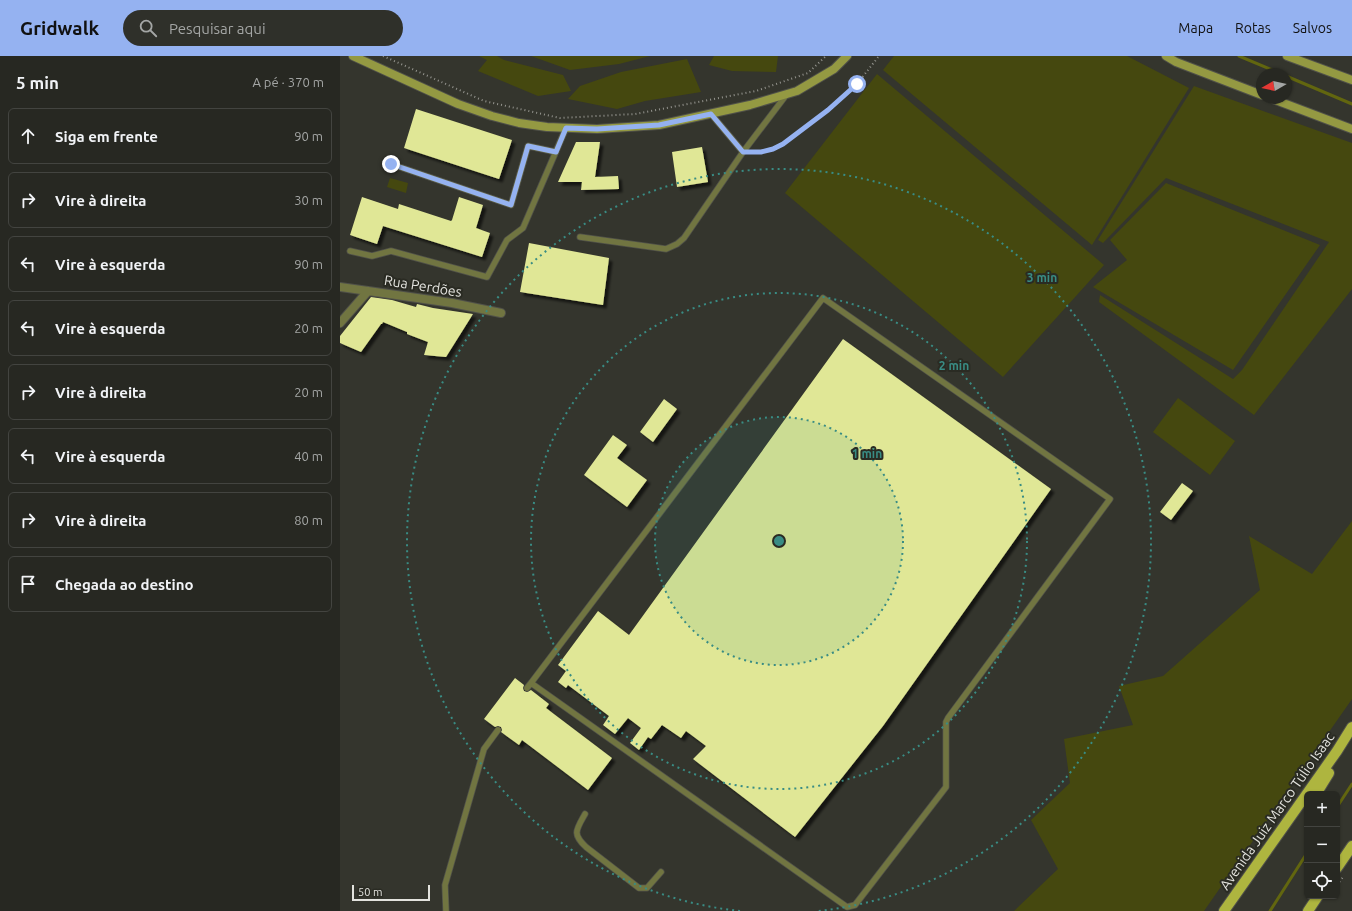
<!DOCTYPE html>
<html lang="pt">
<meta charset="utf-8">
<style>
body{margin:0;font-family:Ubuntu,sans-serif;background:#2f302a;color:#f1f3f6}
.controls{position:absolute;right:12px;bottom:12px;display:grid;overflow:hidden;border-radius:6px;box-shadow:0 1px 3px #0004}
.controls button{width:36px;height:36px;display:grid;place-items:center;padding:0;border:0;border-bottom:1px solid #434440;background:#272822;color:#f1f3f6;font:20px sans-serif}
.compass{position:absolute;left:916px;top:12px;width:36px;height:36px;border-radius:50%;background:#272822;box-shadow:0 1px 3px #0004;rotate:261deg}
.scale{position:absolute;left:12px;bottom:10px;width:78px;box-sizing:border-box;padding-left:4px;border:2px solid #e3e3de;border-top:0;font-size:11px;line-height:14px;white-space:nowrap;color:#e3e3de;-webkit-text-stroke:3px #2a2b23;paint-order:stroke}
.stop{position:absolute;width:12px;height:12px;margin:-9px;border:3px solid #95b2f1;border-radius:50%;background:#fff}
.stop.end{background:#95b2f1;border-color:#fff;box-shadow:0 1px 4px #0008}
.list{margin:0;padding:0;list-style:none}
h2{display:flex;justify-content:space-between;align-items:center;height:52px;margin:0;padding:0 16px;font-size:17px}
h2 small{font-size:13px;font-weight:400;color:#a4a6a5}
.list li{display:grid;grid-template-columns:26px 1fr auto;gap:12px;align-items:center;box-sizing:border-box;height:56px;margin:0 8px 8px;padding:0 8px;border:1px solid #434440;border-radius:6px}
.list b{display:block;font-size:15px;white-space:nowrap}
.list em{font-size:13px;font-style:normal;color:#a4a6a5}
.icon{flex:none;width:22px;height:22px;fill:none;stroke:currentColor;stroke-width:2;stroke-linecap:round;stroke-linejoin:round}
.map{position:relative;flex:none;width:1012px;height:855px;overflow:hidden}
header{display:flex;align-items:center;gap:24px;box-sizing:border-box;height:56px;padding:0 20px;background:#95b2f1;color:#111}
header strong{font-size:19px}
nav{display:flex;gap:22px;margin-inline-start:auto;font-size:14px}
.search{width:280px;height:36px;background:#2f302a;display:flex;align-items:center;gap:10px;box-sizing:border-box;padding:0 14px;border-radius:22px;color:#a4a6a5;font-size:15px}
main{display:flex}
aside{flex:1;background:#272822}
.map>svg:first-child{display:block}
</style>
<header>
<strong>Gridwalk</strong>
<div class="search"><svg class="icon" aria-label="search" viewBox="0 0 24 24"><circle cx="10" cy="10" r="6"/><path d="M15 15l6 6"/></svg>Pesquisar aqui</div>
<nav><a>Mapa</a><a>Rotas</a><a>Salvos</a></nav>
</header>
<main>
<aside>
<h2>5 min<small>A pé · 370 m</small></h2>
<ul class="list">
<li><svg class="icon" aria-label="ahead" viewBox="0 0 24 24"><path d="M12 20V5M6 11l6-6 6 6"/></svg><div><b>Siga em frente</b></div><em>90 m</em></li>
<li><svg class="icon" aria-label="right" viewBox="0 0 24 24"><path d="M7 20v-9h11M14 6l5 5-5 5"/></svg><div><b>Vire à direita</b></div><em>30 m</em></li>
<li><svg class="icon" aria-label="left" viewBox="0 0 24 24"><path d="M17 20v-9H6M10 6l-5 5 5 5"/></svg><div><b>Vire à esquerda</b></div><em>90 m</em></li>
<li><svg class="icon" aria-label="left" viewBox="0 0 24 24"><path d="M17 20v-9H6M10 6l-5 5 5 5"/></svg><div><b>Vire à esquerda</b></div><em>20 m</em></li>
<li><svg class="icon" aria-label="right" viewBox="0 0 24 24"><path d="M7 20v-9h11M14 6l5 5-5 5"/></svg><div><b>Vire à direita</b></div><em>20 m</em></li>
<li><svg class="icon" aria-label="left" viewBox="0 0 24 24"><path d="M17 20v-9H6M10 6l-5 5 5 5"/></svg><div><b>Vire à esquerda</b></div><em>40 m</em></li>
<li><svg class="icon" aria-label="right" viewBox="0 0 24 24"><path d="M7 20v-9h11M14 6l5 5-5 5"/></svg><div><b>Vire à direita</b></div><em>80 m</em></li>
<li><svg class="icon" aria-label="arrive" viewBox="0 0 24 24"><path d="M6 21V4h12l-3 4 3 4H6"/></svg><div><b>Chegada ao destino</b></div></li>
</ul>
</aside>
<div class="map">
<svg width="1012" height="855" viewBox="0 0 1012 855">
<defs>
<filter id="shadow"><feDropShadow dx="3.5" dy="3.5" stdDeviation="1" flood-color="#0009"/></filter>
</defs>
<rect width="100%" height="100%" fill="#34352d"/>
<path fill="#45480f" d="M 139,0 L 157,0 L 164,4 L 223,19 L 231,35 L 198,40 L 138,15 L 147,4 Z
M 191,0 L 310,0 L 279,8 L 230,14 Z
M 374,0 L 438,0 L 436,16 L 392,15 L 369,9 Z
M 554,0 L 787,0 L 849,32 L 752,189 L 543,14 Z
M 347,3 L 361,36 L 305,45 L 277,53 L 228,43 L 240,30 L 281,16 Z
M 537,18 L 764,209 L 663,321 L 445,137 Z
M 854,30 L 1012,87 L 1012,233 L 914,359 L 759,246 L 760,239 L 893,323 L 902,314 L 989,186 L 826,122 L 763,187 L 758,184 Z
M 50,122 L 68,127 L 66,137 L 47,131 Z
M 826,127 L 980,189 L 893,314 L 753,231 L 787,204 L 770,184 Z
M 838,342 L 895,385 L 870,419 L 813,376 Z
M 1012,465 L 1012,643 L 864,855 L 674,855 L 718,813 L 691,764 L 730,727 L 724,683 L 793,669 L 779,630 L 823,620 L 920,534 L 909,480 L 972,518 Z"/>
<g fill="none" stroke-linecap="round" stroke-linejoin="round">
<path stroke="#62660f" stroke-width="3" d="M 899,0 L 942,18
M 946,20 L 1012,48
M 997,751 L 1012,728
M 930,855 L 967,797"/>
</g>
<path fill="#e0e796" filter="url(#shadow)" d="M 76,53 L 172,84 L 159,123 L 64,92 Z
M 236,86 L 260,86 L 255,121 L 278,120 L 279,133 L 241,134 L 242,126 L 218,126 Z
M 362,91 L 368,126 L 337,131 L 332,96 Z
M 22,141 L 58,153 L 59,148 L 111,165 L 112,164 L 119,141 L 143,149 L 136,172 L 150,177 L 142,201 L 43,170 L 37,188 L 10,179 Z
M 189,187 L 269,202 L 263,249 L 180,236 Z
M 31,241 L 52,244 L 76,251 L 77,248 L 93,252 L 133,258 L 106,301 L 84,299 L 88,286 L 67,278 L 67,276 L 43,266 L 42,268 L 41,268 L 21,296 L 0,287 L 0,280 Z
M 503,283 L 711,433 L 543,670 L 455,781 L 353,703 L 366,690 L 346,675 L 341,682 L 322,669 L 311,683 L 308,681 L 299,694 L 290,687 L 301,672 L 288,662 L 275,678 L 263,669 L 269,660 L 228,629 L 226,632 L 218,626 L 226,615 L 218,609 L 258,555 L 289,579 Z
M 324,343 L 337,353 L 313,386 L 300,376 Z
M 273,379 L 287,389 L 277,402 L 307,424 L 287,451 L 244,419 Z
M 842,427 L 853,435 L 831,464 L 820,456 Z
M 175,622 L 184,629 L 183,632 L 184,635 L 187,636 L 191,634 L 209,648 L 206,652 L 272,702 L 248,734 L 182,684 L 179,689 L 161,676 L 162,674 L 161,671 L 158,670 L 155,671 L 144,663 Z"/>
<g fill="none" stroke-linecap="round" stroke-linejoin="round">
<defs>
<path id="service" d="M 371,58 L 403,96
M 51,108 L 171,149 L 188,90 L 216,96
M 240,181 L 326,193 L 337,188 L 344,182 L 403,96 L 447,38
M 10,195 L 32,200 L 51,195 L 147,221 L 167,184 L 183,172 L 226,72
M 187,632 L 191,627 L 483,242 L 770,443 L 608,662 L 606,666 L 606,731 L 515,849 L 507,851 L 191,627
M 245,758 C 236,774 232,778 246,791 L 299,832 L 307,832 L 321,816
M 106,855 L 105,829 L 144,693 L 158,674"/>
<path id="minor" d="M 0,231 L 112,247 L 161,257
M 0,267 L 28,235"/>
<path id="secondary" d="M 13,0 L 118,48 L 152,60 L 179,67 L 207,71 L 257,73 L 319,69 L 410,49 L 457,35 L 494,13 L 507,0
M 826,0 L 836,6 L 922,39
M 947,0 L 1012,24
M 930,42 L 1012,73"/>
<path id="primary" d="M 976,738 L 989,717
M 997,812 L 1012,790
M 884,855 L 997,695 L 1012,671
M 968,855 L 978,840"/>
</defs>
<use href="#service" stroke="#505149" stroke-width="7"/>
<use href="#minor" stroke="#505149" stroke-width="10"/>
<use href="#secondary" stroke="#505149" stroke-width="10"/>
<use href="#primary" stroke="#505149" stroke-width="12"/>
<path stroke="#94948e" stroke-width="2" stroke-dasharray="1 3" stroke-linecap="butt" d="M 43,0 L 144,45 L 220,62 L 295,58 L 416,35 L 468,17 L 486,0
M 413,96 L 421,96 L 433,93 L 443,88 L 488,54 L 517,28 L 539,0
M 997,829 L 1003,821"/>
<use href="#service" stroke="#717541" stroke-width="5.5"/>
<use href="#minor" stroke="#717541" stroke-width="8"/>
<use href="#secondary" stroke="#949942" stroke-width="8"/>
<use href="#primary" stroke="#aeb53f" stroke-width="10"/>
</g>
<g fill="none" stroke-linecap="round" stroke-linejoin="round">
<path stroke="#95b2f1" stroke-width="5" d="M 51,108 L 171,149 L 188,90 L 216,96 L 226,72 L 257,73 L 319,69 L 371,58 L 403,96 L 421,96 L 433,93 L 443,88 L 488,54 L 517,28"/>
</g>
<circle cx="439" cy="485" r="124" fill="#398c84" fill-opacity=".12"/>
<g fill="none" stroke="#398c84" stroke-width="2" stroke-dasharray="2 4">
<circle cx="439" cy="485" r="124"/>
<circle cx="439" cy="485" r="248"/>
<path d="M400 855A372 372 0 1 1 478 855"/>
</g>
<g text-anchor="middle" stroke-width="4" stroke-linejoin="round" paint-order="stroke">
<g font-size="14" fill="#e3e3de" stroke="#2a2b23">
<text transform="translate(83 230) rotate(9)" y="5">Rua Perdões</text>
<text transform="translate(937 755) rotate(-55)" y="5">Avenida Juiz Marco Túlio Isaac</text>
</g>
</g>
<circle cx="439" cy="485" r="6" fill="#398c84" stroke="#2a2b23" stroke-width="2"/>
<g font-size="12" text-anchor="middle" font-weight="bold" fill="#398c84" stroke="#2a2b23" stroke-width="4" stroke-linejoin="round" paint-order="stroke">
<text x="702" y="226">3 min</text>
<text x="614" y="314">2 min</text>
<text x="527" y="402">1 min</text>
</g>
</svg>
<div class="controls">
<button>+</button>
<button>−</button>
<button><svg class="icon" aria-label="locate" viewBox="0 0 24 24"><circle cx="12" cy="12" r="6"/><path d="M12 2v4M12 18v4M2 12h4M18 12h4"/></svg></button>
</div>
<svg class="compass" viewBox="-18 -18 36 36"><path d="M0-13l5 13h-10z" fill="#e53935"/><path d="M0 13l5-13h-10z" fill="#a4a6a5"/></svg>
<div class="scale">50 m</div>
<div class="stop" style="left:517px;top:28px"></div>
<div class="stop end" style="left:51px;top:108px"></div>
</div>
</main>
